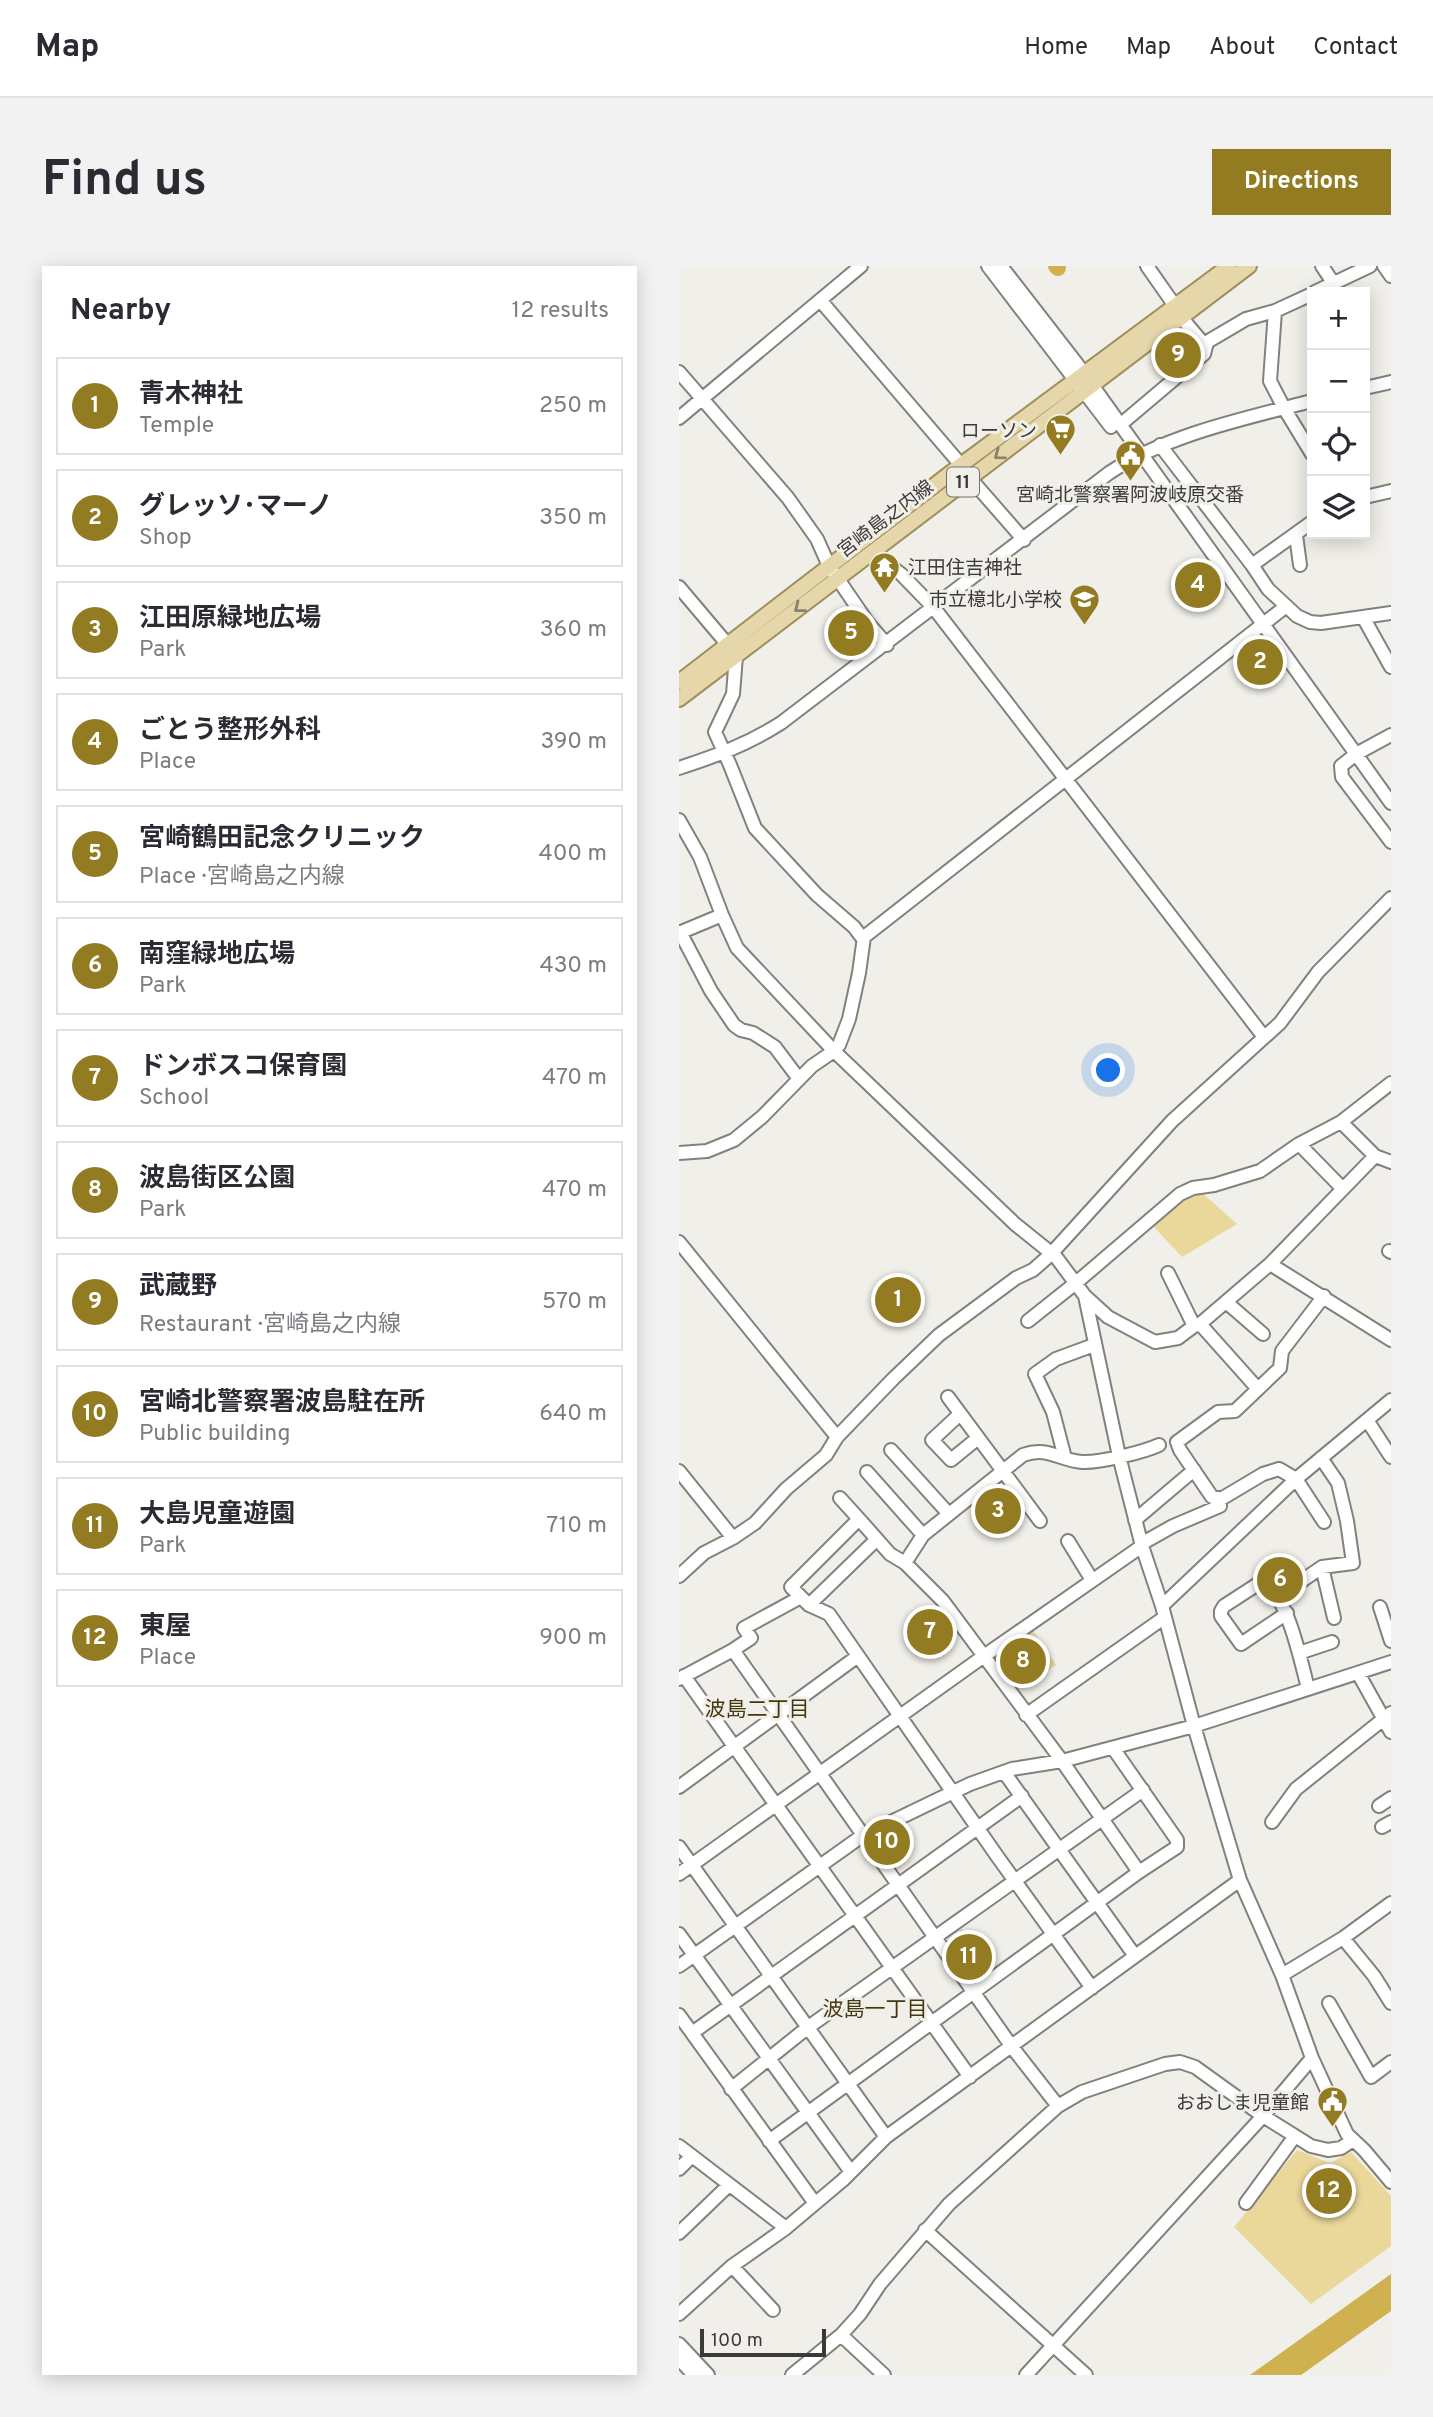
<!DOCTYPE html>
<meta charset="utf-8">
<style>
body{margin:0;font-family:Overpass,"Noto Sans JP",sans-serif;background:#f2f2f3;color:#2b2b33}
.controls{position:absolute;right:21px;top:21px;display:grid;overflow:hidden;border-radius:0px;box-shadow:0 4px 18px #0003}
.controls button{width:63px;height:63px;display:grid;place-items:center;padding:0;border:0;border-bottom:2px solid #e1e1e2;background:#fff;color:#2b2b33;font:35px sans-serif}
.scale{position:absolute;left:21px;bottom:18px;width:126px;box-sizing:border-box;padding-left:7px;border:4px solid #3b3a37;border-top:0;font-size:19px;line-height:24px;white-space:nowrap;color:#3b3a37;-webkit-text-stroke:5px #f1efe9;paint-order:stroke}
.you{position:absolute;left:430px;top:805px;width:24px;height:24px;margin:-18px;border:5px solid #fff;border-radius:50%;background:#1a73e8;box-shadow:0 0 0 10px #1a73e833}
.badge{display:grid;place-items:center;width:46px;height:46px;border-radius:50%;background:#937b21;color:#fff;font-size:23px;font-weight:700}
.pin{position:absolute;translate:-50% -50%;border:4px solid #fff;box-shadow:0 2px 7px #0006}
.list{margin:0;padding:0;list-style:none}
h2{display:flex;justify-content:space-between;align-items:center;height:91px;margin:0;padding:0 28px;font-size:30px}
h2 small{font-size:23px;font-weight:400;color:#7c7c81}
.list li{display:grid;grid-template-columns:46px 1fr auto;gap:21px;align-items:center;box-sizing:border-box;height:98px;margin:0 14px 14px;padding:0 14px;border:2px solid #e1e1e2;border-radius:0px}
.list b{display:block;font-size:26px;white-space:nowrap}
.list p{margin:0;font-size:23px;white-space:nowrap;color:#7c7c81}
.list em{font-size:23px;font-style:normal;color:#7c7c81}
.icon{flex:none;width:38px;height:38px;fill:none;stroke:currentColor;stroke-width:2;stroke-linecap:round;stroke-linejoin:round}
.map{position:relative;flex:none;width:712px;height:2109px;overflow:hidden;border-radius:0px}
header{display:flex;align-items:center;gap:42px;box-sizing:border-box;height:98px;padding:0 35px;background:#fff;border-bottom:2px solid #e1e1e2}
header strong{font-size:33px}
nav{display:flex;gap:38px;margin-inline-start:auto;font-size:24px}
.intro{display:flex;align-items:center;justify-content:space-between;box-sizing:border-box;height:168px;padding:0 42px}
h1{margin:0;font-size:49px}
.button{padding:18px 32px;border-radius:0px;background:#937b21;color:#fff;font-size:24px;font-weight:700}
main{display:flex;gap:42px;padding:0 42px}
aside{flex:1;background:#fff;border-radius:0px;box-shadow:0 4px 18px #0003}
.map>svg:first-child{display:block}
</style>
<header>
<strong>Map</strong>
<nav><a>Home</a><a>Map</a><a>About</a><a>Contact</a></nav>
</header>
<div class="intro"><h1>Find us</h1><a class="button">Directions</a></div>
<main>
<aside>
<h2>Nearby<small>12 results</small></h2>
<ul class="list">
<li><span class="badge">1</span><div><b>青木神社</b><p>Temple</p></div><em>250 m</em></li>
<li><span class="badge">2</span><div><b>グレッソ･マーノ</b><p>Shop</p></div><em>350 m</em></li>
<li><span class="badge">3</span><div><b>江田原緑地広場</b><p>Park</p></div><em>360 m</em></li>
<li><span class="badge">4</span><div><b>ごとう整形外科</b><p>Place</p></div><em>390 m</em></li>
<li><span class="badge">5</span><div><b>宮崎鶴田記念クリニック</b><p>Place · 宮崎島之内線</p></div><em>400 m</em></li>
<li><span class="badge">6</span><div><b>南窪緑地広場</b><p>Park</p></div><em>430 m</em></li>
<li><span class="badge">7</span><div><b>ドンボスコ保育園</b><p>School</p></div><em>470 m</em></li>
<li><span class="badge">8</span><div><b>波島街区公園</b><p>Park</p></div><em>470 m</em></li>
<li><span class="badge">9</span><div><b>武蔵野</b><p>Restaurant · 宮崎島之内線</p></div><em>570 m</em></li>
<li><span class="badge">10</span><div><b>宮崎北警察署波島駐在所</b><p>Public building</p></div><em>640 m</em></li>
<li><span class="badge">11</span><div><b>大島児童遊園</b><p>Park</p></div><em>710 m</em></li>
<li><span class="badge">12</span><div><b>東屋</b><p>Place</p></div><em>900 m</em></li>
</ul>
</aside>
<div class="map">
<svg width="712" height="2109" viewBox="0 0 712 2109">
<rect width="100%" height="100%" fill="#f1efe9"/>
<path fill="#ead79a" d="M 514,924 L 522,926 L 558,958 L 503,991 L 474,960 Z
M 353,1363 L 377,1399 L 334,1427 L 310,1390 Z
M 283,1663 L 314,1707 L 295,1717 L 267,1675 Z
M 618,1884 L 651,1897 L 672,1886 L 712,1930 L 712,1980 L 632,2038 L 555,1961 Z"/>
<path fill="#cfb24f" d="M 712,2008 L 712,2045 L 622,2109 L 571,2109 Z"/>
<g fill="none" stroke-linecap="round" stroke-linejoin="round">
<path stroke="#cfb24f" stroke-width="16" d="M 377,0 L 379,2"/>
<defs>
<path id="minor" d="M 309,0 L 432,161
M 322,0 L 398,98 L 712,537
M 468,0 L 496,40
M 643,0 L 655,18
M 705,0 L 712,10
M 636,26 L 691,0
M 633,28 L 596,45 L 591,115 L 605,142 L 633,188
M 141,34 L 282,199
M 502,51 L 523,76 L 528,76 L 567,53 L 596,45
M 0,106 L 109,232 L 138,273 L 150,300 L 189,357 L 208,379
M 686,122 L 712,116
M 0,152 L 182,0
M 441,159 L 525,88 L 528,76
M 481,179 L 573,299 L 589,323 L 618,350 L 631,356 L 642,357 L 712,347
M 290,211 L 345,274
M 686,231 L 712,225
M 617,269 L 621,299
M 193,286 L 222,308 L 255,342 L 585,771
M 573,299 L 633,256
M 0,321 L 49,379
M 684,351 L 712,401
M 57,390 L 54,428 L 36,466 L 51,499 L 76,562 L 138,629 L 175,661 L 184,673
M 712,469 L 677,488 L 662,500 L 663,511 L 712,576
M 0,502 C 37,490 69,478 102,457 L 430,207 C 487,169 567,152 633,135
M 0,554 L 21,591 L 43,649 L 58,682 L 155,785 L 336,958 L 377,991 L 406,1030 L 429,1051 L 476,1076 L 499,1072 L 515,1060 L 521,1058 L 591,998 L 696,890 L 662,856
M 1,666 L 32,725 L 55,759 L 62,764 L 74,767 L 96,781 L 120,813
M 0,667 L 43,649
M 620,878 L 664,923
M 0,887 L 28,885 L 55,874 L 83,851 L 133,800 L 155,785 L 160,779 L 170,753 L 180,707 L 185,671 L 606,341
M 696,890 L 712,896
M 0,976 L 158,1171
M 710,985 L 712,986
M 591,998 L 712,1074
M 489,1007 L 515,1060
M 406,1030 L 440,1190 L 463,1280 L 483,1340 L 515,1460 L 561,1614 L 603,1709 L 633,1792 L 668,1868 L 685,1884 L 712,1916
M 547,1036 L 584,1068
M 349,1055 L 398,1016 L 501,928 L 514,922 L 535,919 L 581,905 L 620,878 L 662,856 L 712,817
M 521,1058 L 579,1123
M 269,1131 L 361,1255
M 281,1148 L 253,1174 L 272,1194 L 299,1172
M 688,1154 L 712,1191
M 212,1184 L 269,1247
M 386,1192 L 374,1146 L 356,1108 L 377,1093 L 415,1079
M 0,1205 L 54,1272
M 188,1206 L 244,1269
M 161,1232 L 180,1253 L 112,1321 L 130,1339 L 150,1348 L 318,1590 L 413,1722
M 456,1254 L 515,1204
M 645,1256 L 617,1213 L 600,1203 L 584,1208 L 542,1233 L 533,1231 L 501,1184 L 498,1176 L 539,1146 L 556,1145 L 601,1102 L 603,1085 L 645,1030
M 389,1275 L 413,1314
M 462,1278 L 494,1260 L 541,1240 L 539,1232
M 226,1297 L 244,1269 L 344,1189 C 369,1180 379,1194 403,1196 C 420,1197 465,1186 480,1179
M 643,1301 L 655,1352
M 0,1310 L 25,1287 L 54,1272 L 76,1257 L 107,1223 L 147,1189 L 158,1171 L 214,1113 L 260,1069 L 337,1012 L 354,1004 L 371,989 L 493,855 L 601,757 L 639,706 L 712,632
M 598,1332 L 643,1301 L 674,1297 L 668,1255 L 659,1217 L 642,1192
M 130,1339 L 198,1273
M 483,1340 L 617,1213 L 712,1134
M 701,1341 L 712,1375
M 608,1347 L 562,1378 L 542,1350 L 542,1345 L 545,1340 L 582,1316 C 608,1324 622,1397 629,1422
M 54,1384 L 72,1372 L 65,1362 L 122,1331
M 620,1387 L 653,1376
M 679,1407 L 712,1466
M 5,1410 L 291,1811
M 0,1413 L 54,1384 L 333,1781 L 379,1840
M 347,1449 L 486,1351
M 434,1482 L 498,1574 L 498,1581 L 460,1606
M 325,1506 L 456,1690
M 0,1521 L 179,1390
M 700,1540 L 712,1532
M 593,1556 L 617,1523 L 712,1447
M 703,1561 L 712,1556
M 0,1581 L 207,1871
M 0,1608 L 305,1390 L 463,1280
M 0,1668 L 172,1906
M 664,1672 L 695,1710 L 712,1737
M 0,1700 L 183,1570 L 291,1518 L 333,1503 L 383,1495 L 515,1460 L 712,1396
M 603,1709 L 664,1672 L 712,1637
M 650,1737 L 692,1811 L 712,1796
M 0,1749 L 135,1936
M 13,1767 L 343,1530
M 52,1823 L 128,1762 L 464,1524
M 90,1875 L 460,1606 L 383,1495 L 264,1335 L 226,1297 L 211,1288 L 180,1253
M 0,1880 L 107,1962
M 0,1903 L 13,1890
M 567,1937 L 616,1870
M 246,1964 L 407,2109
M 0,1967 L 50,1919
M 53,2000 L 94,2044
M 0,2048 L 53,2000 L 107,1962 L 164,1914 L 207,1871 L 561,1614
M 162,2069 L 205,2109
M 0,2078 L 29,2109
M 0,2093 L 15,2109
M 113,2109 L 162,2069 L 181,2048 L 201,2018 L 270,1938 L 379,1840 L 403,1826 L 486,1798 L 501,1796 L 516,1801 L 584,1850 L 632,1880 L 649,1884 L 662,1882 L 674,1874
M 347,2109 L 584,1850 L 633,1792"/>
<path id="major" d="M 0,416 L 282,199 L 550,0
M 0,433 L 570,0"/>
</defs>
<use href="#minor" stroke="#83817c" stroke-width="16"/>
<use href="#major" stroke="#9e8f5d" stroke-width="18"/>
<use href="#minor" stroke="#fff" stroke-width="12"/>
<use href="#major" stroke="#e5d7aa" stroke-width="14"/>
</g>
<defs><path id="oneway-chevron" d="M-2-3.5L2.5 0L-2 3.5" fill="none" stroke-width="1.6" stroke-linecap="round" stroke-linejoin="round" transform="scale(1.75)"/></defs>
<g stroke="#88816b">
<use href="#oneway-chevron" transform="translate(320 189) rotate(143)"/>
<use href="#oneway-chevron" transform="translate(120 342) rotate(142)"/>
</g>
<defs>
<symbol id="supermarket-pin" viewBox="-11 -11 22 30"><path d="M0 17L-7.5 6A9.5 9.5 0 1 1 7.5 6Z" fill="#937b21" stroke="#f1efe9"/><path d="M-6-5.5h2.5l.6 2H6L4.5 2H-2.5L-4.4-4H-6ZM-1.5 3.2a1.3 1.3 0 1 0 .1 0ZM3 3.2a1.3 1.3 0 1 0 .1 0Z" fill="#fff"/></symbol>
<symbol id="civic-pin" viewBox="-11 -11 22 30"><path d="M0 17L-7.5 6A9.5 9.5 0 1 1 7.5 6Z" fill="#937b21" stroke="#f1efe9"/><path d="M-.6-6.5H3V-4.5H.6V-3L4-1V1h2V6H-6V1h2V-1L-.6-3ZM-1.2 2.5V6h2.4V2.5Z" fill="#fff"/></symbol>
<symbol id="temple-pin" viewBox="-11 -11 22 30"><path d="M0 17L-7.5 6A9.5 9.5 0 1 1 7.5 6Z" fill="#937b21" stroke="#f1efe9"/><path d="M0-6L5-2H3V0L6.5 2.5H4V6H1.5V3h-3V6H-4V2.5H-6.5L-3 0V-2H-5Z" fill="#fff"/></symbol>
<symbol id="school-pin" viewBox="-11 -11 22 30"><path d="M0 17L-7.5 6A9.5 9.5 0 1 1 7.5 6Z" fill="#937b21" stroke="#f1efe9"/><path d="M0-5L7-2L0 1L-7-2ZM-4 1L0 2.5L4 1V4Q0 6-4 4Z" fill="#fff"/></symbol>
</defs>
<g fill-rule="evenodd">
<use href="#supermarket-pin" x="364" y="146" width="35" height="47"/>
<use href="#civic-pin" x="434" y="172" width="35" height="47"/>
<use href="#temple-pin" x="188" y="284" width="35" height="47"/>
<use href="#school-pin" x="388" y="316" width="35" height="47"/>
<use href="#civic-pin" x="636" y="1818" width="35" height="47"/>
</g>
<g text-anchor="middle" stroke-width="6" stroke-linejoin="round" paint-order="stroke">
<rect fill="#f1efe9" stroke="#72706c" stroke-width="2" x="268" y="201.5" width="32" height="29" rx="5"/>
<g font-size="18" font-weight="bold" fill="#3b3a37">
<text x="284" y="222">11</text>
</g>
<g font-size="19" fill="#3b3a37" stroke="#f1efe9" text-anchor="end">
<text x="358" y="171">ローソン</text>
<text x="451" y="235" text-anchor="middle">宮崎北警察署阿波岐原交番</text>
<text x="229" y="308" text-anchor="start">江田住吉神社</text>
<text x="383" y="340">市立檍北小学校</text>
<text x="630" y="1843">おおしま児童館</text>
</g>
<g font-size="19" fill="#3b3a37" stroke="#f1efe9">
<text transform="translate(206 252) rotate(-37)" y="7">宮崎島之内線</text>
</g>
<g font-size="21" fill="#44380e" stroke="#f1efe9">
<text x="78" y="1450">波島二丁目</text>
<text x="196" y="1750">波島一丁目</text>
</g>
</g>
</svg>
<div class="controls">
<button>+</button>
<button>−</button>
<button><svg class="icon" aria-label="locate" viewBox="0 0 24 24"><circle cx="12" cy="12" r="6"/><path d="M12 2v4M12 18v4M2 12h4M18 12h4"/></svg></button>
<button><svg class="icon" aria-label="layers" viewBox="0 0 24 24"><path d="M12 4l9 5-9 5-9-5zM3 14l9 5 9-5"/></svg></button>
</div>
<div class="scale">100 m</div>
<div class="you"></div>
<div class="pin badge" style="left:219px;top:1034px">1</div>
<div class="pin badge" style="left:581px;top:396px">2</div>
<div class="pin badge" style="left:319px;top:1245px">3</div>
<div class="pin badge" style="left:519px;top:319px">4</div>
<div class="pin badge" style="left:172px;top:367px">5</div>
<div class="pin badge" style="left:601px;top:1314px">6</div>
<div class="pin badge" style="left:251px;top:1366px">7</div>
<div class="pin badge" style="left:344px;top:1395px">8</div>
<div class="pin badge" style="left:499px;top:89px">9</div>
<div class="pin badge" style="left:208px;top:1576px">10</div>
<div class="pin badge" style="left:290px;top:1691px">11</div>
<div class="pin badge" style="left:650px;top:1925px">12</div>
</div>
</main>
